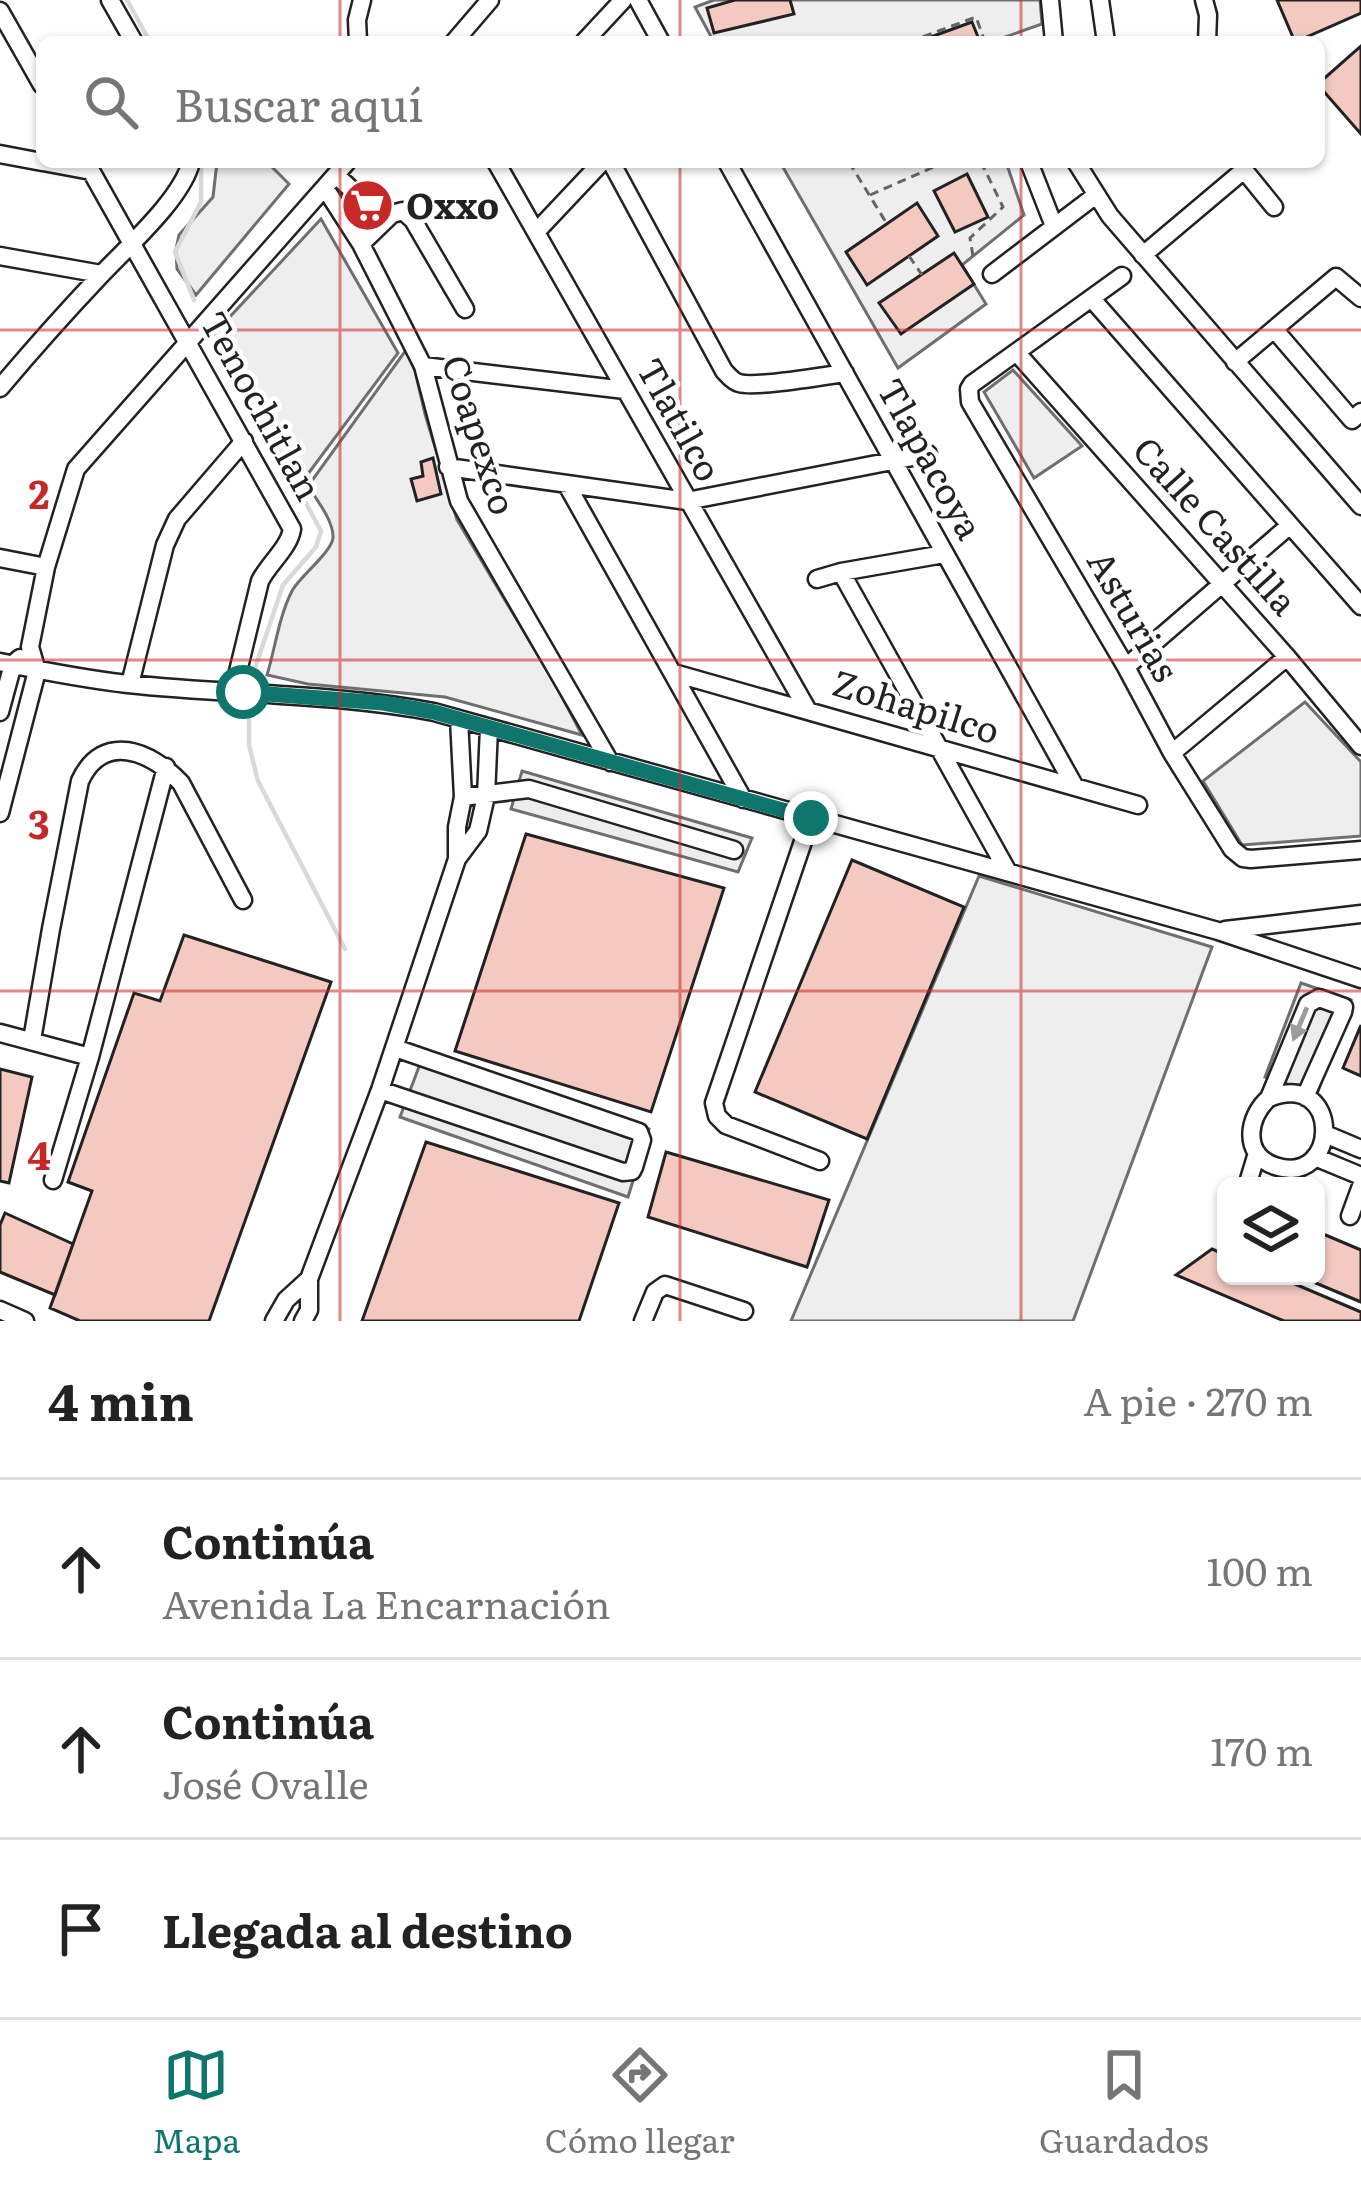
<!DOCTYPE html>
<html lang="es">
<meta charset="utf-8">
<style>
body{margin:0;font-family:Literata,serif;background:#f2f2f2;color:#222}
.controls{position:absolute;right:36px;bottom:36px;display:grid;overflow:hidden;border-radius:18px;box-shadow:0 3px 9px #0004}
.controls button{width:108px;height:108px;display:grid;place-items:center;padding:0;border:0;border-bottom:3px solid #e0e0e0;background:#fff;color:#222;font:60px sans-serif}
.stop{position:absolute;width:36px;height:36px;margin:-27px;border:9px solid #0f766e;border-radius:50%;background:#fff}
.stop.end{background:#0f766e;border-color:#fff;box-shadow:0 3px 12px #0008}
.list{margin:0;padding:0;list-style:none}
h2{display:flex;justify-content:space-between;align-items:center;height:156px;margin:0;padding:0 48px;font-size:51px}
h2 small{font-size:39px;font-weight:400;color:#767676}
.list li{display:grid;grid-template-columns:78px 1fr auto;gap:36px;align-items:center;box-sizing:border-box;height:180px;padding:0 48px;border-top:3px solid #e0e0e0}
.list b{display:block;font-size:45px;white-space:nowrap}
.list p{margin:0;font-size:39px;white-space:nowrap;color:#767676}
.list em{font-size:39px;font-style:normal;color:#767676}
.icon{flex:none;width:66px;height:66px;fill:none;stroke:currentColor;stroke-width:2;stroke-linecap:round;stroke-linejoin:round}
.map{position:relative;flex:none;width:1361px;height:1321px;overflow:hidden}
.search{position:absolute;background:#fff;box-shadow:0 3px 9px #0004;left:36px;right:36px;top:36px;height:132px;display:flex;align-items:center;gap:30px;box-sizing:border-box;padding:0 42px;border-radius:18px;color:#767676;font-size:45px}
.sheet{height:696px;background:#fff}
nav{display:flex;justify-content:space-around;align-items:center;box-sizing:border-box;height:168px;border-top:3px solid #e0e0e0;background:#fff;font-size:33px;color:#767676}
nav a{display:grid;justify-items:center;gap:6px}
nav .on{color:#0f766e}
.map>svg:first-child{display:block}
</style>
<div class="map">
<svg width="1361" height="1321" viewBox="0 0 1361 1321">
<rect width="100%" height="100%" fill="#fff"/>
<path fill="#eee" stroke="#6f6f6f" stroke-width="3" d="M 714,0 L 1040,0 L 1042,24 L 991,42 L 714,42 L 695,7 Z
M 217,162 L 267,162 L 289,184 L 196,295 L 177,269 L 176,249 L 179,235 L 213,197 Z
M 780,162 L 1006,162 L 1024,215 L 962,265 L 986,304 L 898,368 Z
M 321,219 L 398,353 L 299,486 L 211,337 Z
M 406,350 L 415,371 L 425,414 L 457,520 L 554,682 L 582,735 L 445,697 L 308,684 L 267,675 C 275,649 279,616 292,591 C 300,576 331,553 333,538 C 334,521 316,499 308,486 Z
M 1013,370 L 1082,446 L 1034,478 L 984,392 Z
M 1305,702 L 1361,762 L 1361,836 L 1242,845 L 1203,781 Z
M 979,876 L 1212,947 L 1073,1321 L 791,1321 Z"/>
<path fill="#ededed" stroke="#6f6f6f" stroke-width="3" d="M 522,771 L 752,838 L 738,872 L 511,809 Z
M 1301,983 L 1351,1000 L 1317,1094 L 1265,1077 Z
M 425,1051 L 649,1129 L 628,1197 L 400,1117 Z"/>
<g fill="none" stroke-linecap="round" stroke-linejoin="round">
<path stroke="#d9d9d9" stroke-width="4.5" d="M 127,0 L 150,42
M 194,300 L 175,252 L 201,202 L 201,162
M 217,339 L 321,531 L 316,547 L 283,585 L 254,671
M 249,718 L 249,745 L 258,781 L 345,949"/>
</g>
<path fill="#f3c9c0" stroke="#222" stroke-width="3" d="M 735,0 L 790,0 L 794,14 L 714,33 L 707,8 Z
M 1277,0 L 1361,0 L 1361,13 L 1295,42 Z
M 972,22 L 980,42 L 929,42 L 928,38 Z
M 1361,46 L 1361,134 L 1319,86 L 1319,83 Z
M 967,174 L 988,217 L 955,232 L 934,191 Z
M 368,187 L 382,201 L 360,227 L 348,207 Z
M 917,203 L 938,236 L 867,285 L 846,252 Z
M 954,253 L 974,284 L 901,334 L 879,303 Z
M 433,458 L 441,494 L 417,501 L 411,479 L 423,476 L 421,462 Z
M 526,834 L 724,888 L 651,1112 L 455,1051 Z
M 852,860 L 964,907 L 867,1139 L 755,1092 Z
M 184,935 L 331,982 L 209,1321 L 80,1321 L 50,1308 L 92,1191 L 68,1182 L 134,993 L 160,1001 Z
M 1361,1025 L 1361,1076 L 1343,1068 Z
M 0,1069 L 32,1077 L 9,1183 L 0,1181 Z
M 426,1142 L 619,1203 L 579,1321 L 362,1321 Z
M 666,1152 L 829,1200 L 807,1267 L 648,1217 Z
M 5,1213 L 73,1244 L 55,1295 L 0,1272 L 0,1225 Z
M 1316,1231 L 1361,1250 L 1361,1302 L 1299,1276 L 1316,1276 Z
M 1212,1249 L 1226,1255 L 1226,1276 L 1276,1276 L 1361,1312 L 1361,1321 L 1284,1321 L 1176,1275 Z"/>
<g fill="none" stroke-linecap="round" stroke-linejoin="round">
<defs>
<path id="minor" d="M 110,0 L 134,42
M 638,0 L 661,42
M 1050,0 L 1054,42
M 1100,0 L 1106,42
M 1204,0 L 1208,15 L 1207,42
M 0,11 L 42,85
M 358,42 L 357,20 L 362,0
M 454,42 L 490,0
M 584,42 L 623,0
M 0,154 L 42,162
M 43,162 L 91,171
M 86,162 L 292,529 C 289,548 269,563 260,581 L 233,692
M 496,162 L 807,709
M 611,162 L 724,371 C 729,376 732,381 739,383 C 756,388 823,376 845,373
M 727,162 L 1075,787
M 1029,162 L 1054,226
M 1076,162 L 1110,216 L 1361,506
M 336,175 L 354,192
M 325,188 L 361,244 L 423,366 L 459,501 L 610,762
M 536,232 L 602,162
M 361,244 L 392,214 L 403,211 L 413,220 L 465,309
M 1143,255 L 1244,170 L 1274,207
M 0,256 L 101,274
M 992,274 L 1096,195
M 1122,276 L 972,384 L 969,389 L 970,402 L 1126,667 L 1172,753 L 1232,849 L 1243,858 L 1251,859 L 1361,850
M 1092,299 L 1361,606
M 1274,329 L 1352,420 L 1361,412
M 1017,353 L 1287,657 L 1361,746
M 1235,362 L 1336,277 L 1361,298
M 423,366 L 625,390
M 0,388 C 32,350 65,313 99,277 C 126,248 182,199 191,162
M 448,467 L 687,501 L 928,454
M 567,485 L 743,799
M 0,558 L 46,567
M 841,572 L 1008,872
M 817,579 L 841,572 L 944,554
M 0,662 C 43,671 85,679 128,684 C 230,695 333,693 434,712 L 1218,931 L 1361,979
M 1126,667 L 1289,526
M 674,673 L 1138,805
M 130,684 L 165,545 L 177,519 L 244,441
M 0,712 L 13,664 L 20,658
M 1172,753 L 1287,657
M 463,797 L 529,789 L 734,850
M 0,813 L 37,671 L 30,647 L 46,567 L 76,469 L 347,162
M 811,818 L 714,1103 L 717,1116 L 726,1125 L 820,1161
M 457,859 L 457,827 L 463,797 L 459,719
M 1225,930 L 1361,914
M 0,1033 L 90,1057
M 32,1040 L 51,929 L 80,781 C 103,731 151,751 181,783 L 243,900
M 380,1090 L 623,1172 L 632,1171 L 634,1167 L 642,1140 L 639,1132 L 395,1048
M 1269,1098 C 1343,1069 1340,1188 1275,1166 C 1242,1155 1247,1117 1269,1098 L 1308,1004 L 1319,998 L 1344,1007 L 1343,1012 L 1305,1097
M 1325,1134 L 1361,1149
M 1315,1157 L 1361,1176
M 53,1180 L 90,1057 L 166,767
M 1247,1186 L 1257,1153
M 1350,1216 L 1361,1186
M 0,1310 L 25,1321
M 274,1321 L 286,1300 L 309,1279
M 303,1321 L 309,1310 L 309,1279 L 380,1090 L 457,859 L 478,831 L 486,796 L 489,728
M 643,1321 L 655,1292 L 665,1285 L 744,1311"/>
</defs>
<use href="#minor" stroke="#222" stroke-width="21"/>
<path stroke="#646464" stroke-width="3" stroke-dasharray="9 6" stroke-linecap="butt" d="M 909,42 L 976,17 L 985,42
M 849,162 L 887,224
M 870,195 L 945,162
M 909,256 L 922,275
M 973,256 L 970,238 L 1003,207 L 981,162"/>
<use href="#minor" stroke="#fff" stroke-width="16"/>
</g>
<defs><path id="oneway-solid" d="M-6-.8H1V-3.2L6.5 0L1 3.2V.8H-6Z" transform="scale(3)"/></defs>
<use fill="#9c9c9c" href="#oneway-solid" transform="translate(1300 1024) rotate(113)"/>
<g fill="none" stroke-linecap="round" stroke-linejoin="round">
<path stroke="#0f766e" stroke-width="15" d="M 243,692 L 383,703 L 434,712 L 811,818"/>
</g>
<path fill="none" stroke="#c62828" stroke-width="3" stroke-opacity="0.55" d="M 340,0 L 340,42M 680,0 L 680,42M 1021,0 L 1021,42M 340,162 L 340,1321M 680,162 L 680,1321M 1021,162 L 1021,1321M 0,330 L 1361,330M 0,660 L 1361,660M 0,991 L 1361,991"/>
<defs>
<symbol id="supermarket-disc" viewBox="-11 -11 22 22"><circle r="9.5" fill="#c62828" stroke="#fff"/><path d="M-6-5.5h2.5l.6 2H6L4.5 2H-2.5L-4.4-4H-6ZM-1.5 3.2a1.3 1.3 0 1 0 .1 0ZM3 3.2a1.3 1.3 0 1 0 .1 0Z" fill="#fff"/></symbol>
</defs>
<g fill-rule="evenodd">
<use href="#supermarket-disc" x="338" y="176" width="59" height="59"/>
</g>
<g text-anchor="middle" stroke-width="9" stroke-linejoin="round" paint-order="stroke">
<g font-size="36" font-weight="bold" fill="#222" stroke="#fff" text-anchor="start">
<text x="406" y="219">Oxxo</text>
</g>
<g font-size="36" fill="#222" stroke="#fff">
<text transform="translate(261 406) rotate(61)" y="13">Tenochitlan</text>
<text transform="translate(679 420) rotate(61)" y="13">Tlatilco</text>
<text transform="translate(479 435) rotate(72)" y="13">Coapexco</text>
<text transform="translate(930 459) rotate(61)" y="13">Tlapacoya</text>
<text transform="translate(1215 526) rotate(48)" y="13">Calle Castilla</text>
<text transform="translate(1133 616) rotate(60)" y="13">Asturias</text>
<text transform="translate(916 707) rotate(17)" y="13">Zohapilco</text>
</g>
</g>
<g font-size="39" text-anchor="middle" font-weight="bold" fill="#c62828" stroke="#fff" stroke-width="9" stroke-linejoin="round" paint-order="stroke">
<text x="39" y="509">2</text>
<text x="39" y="839">3</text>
<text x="39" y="1170">4</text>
</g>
</svg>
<div class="controls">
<button><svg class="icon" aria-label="layers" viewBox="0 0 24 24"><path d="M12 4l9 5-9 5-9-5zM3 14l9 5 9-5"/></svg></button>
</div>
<div class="stop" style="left:243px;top:692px"></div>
<div class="stop end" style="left:811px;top:818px"></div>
<div class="search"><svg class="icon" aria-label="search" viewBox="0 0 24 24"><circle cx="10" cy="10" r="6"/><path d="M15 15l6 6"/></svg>Buscar aquí</div>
</div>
<section class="sheet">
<h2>4 min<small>A pie · 270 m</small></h2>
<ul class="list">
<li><svg class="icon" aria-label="ahead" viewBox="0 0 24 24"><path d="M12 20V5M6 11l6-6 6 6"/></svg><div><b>Continúa</b><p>Avenida La Encarnación</p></div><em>100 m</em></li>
<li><svg class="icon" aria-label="ahead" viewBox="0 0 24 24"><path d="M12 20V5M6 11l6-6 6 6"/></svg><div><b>Continúa</b><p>José Ovalle</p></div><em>170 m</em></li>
<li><svg class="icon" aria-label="arrive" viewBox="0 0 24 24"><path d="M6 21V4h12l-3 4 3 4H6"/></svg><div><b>Llegada al destino</b></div></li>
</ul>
</section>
<nav>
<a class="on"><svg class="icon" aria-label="map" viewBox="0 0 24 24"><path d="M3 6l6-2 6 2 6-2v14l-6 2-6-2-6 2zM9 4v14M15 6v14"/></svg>Mapa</a>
<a><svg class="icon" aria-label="directions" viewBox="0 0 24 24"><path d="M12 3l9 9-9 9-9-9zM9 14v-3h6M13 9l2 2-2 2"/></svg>Cómo llegar</a>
<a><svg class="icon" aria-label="saved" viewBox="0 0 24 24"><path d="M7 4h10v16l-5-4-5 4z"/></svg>Guardados</a>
</nav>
